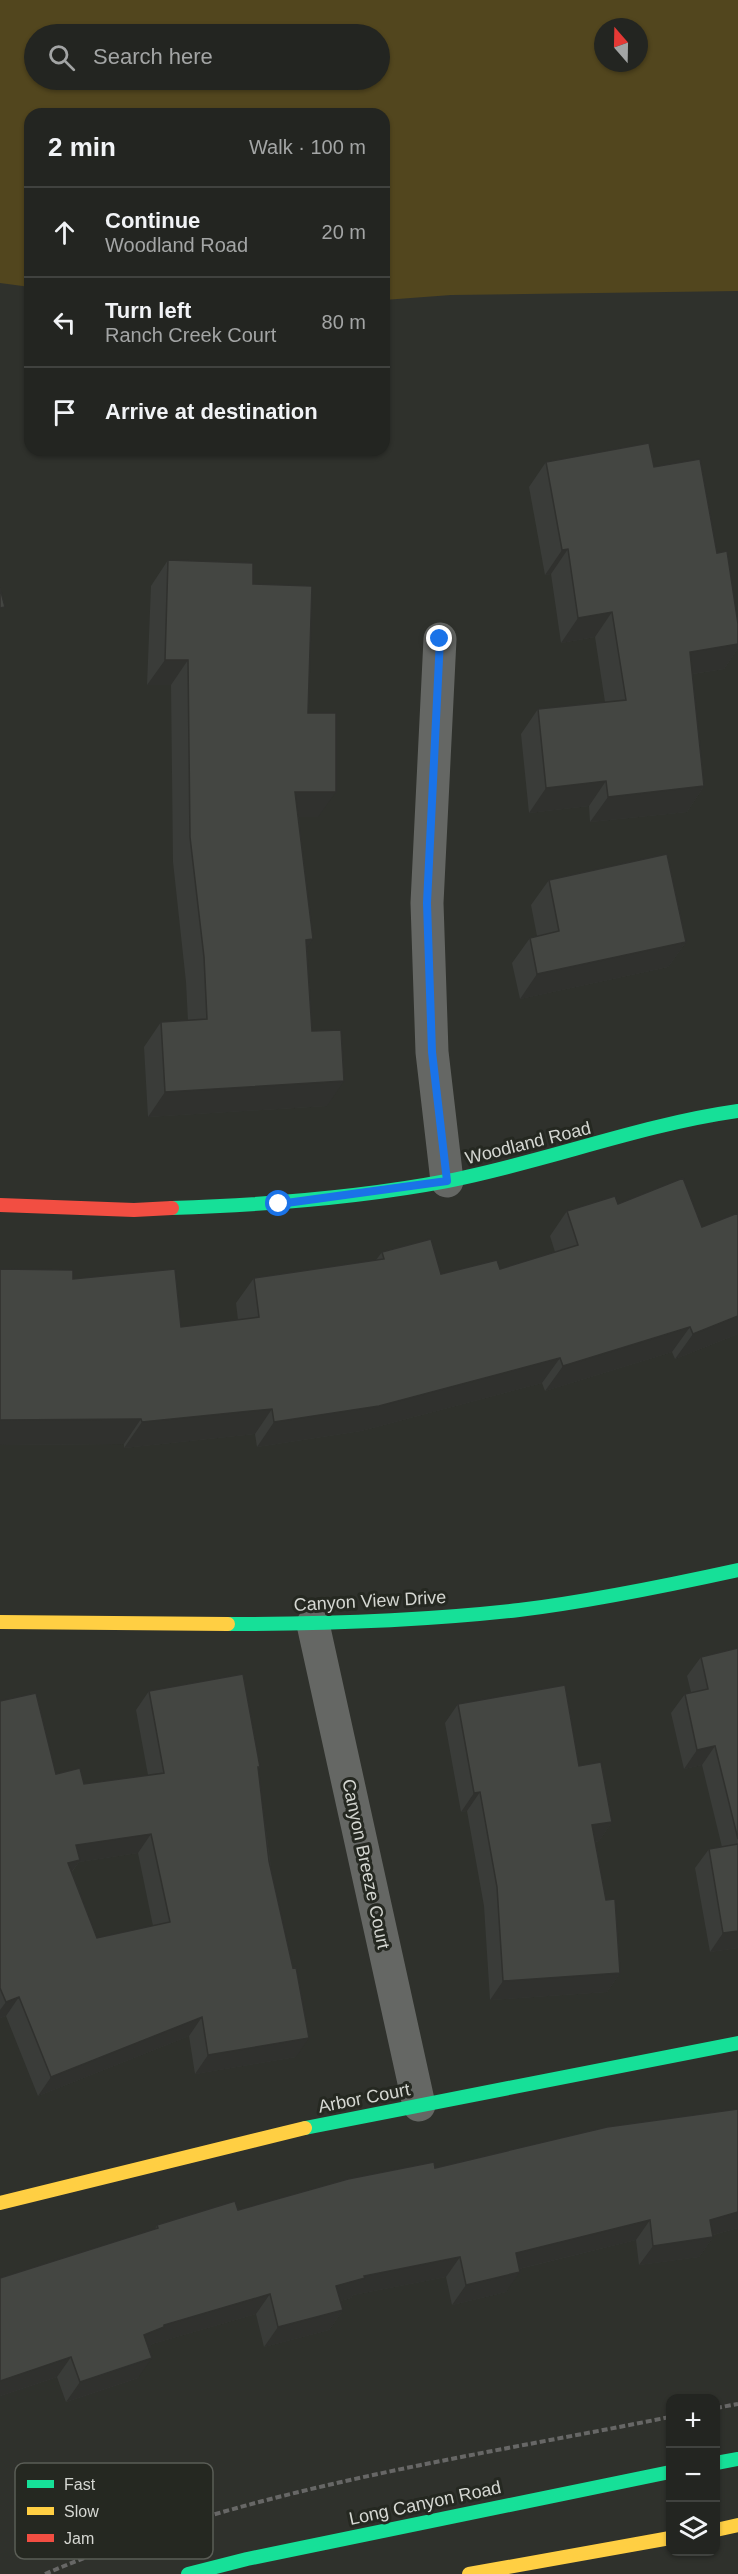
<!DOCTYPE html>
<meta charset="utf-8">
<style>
body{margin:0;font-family:Arial,sans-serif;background:#2f312e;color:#f1f3f6}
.controls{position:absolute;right:18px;bottom:18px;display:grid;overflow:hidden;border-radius:12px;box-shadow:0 2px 4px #0004}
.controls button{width:54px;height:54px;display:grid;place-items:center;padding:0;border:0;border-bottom:2px solid #40423f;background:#232521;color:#f1f3f6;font:30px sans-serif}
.compass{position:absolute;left:594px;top:18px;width:54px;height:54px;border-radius:50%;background:#232521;box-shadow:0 2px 4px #0004;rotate:340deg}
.stop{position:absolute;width:18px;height:18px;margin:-14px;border:4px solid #1a73e8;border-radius:50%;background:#fff}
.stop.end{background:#1a73e8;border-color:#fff;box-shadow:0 2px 6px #0008}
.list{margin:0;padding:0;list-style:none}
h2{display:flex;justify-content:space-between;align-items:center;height:78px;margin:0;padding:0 24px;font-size:26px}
h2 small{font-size:20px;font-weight:400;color:#a3a5a5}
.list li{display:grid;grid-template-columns:39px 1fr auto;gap:18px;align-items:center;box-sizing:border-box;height:90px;padding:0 24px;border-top:2px solid #40423f}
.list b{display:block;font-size:22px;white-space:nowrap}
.list p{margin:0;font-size:20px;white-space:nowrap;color:#a3a5a5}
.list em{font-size:20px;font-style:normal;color:#a3a5a5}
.icon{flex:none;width:33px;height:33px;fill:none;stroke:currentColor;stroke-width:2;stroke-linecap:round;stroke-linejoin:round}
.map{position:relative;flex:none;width:738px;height:2574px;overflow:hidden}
.search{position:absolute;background:#232521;box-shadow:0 2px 4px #0004;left:24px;top:24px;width:366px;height:66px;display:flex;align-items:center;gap:15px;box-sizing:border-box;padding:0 21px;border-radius:33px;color:#a3a5a5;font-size:22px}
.panel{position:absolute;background:#232521;box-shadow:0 2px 4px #0004;left:24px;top:108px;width:366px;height:348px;border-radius:18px}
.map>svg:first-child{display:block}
</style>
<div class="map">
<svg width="738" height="2574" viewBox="0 0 738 2574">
<rect width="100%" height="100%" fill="#2f312c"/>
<path fill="#52461e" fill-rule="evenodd" d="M 0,0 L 738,0 L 738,291 L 451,295 L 384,300 L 384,114 L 30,114 L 30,287 L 0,283 ZM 603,27 L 639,27 L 639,63 L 603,63 ZM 34,34 L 380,34 L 380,80 L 34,80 Z"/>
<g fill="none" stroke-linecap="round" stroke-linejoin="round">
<path stroke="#676766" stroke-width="4" stroke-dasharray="6 3" stroke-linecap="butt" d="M 716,2408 L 738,2404
M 45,2574 C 243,2489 460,2459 670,2417"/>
<path stroke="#656764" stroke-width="33" d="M 440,639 L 427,903 L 432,1052 L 447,1181
M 313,1624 L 419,2105"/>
<path stroke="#16e098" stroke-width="14" d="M 172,1208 C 264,1205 357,1198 447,1181 C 545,1162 639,1125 738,1111
M 228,1624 C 325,1624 422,1621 519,1610 C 592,1601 665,1586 738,1570
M 305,2128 L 738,2043
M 716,2463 L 738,2459
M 188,2574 L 247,2559 L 670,2472"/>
<path stroke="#ffcf43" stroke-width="14" d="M 0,1622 L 228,1624
M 0,2203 L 305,2128
M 716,2530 L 738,2525
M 469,2574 L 670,2538"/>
<path stroke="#f24e42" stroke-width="14" d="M 0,1205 L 134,1210 L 172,1208"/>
</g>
<path fill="#3a3c39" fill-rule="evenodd" d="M 546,462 L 654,467 L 717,553 L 738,624 L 738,648 L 724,669 L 692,674 L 704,786 L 687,812 L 590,822 L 589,806 L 529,813 L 521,734 L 538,709 L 605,702 L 595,637 L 561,643 L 551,574 L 545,575 L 529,487 Z
M 168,560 L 253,584 L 308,713 L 318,817 L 299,817 L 312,1031 L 327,1106 L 148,1117 L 144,1047 L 161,1022 L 188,1021 L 186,982 L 173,862 L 171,685 L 147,685 L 151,586 Z
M 549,880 L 686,942 L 668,967 L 520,999 L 512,963 L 530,938 L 537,936 L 531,905 Z
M 618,1204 L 702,1227 L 738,1213 L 738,1334 L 675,1359 L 672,1352 L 545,1391 L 542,1383 L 361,1431 L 257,1447 L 255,1434 L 124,1448 L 124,1444 L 0,1445 L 0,1269 L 73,1279 L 181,1327 L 238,1320 L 236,1303 L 254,1278 L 376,1260 L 382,1252 L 441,1274 L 500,1269 L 555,1252 L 550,1236 L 567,1211 Z
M 738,1648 L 738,1948 L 710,1952 L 695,1868 L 709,1849 L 722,1847 L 702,1765 L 684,1769 L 671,1713 L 685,1694 L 691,1692 L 687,1676 L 701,1657 Z
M 149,1691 L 260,1767 L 258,1770 L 296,2057 L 195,2074 L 189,2036 L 38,2096 L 6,2016 L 0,2018 L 0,1701 L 56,1774 L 84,1784 L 148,1775 L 136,1710 ZM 138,1853 L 153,1926 L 97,1938 L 72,1872 L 79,1862 Z
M 458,1704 L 579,1766 L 612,1822 L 599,1841 L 595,1842 L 620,1973 L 607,1992 L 490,2000 L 484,1906 L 467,1811 L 461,1812 L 445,1723 Z
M 738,2109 L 738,2228 L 713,2235 L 713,2237 L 699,2257 L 639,2265 L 636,2240 L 519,2269 L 506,2292 L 452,2305 L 446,2277 L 353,2295 L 351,2298 L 340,2301 L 343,2310 L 329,2330 L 264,2347 L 256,2314 L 152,2344 L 149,2348 L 138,2378 L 66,2402 L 57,2377 L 0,2396 L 0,2278 L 155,2229 L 157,2225 L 238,2210 L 435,2168 Z"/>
<path fill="#30312e" d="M 568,549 L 551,574 L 545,575 L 562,550 Z
M 612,612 L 595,637 L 561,643 L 578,618 Z
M 738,644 L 738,648 L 724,669 L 672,677 L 690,652 Z
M 165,660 L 188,660 L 171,685 L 147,685 Z
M 606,781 L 589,806 L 529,813 L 546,788 Z
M 704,786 L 687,812 L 590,822 L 608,797 Z
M 295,792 L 336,792 L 318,817 L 278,817 Z
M 313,939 L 296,964 L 306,940 Z
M 686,942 L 668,967 L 520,999 L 537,974 Z
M 344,1081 L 327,1106 L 148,1117 L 165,1092 Z
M 738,1316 L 738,1334 L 675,1359 L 693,1334 Z
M 690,1327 L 672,1352 L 545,1391 L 563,1366 Z
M 560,1358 L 542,1383 L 361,1431 L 257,1447 L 274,1422 Z
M 272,1409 L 255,1434 L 124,1448 L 142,1422 Z
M 141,1419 L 124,1444 L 0,1445 L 0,1420 Z
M 715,1746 L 702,1765 L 684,1769 L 697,1750 Z
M 480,1792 L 467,1811 L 461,1812 L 474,1793 Z
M 612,1822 L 599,1841 L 579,1844 L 592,1825 Z
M 151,1834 L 138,1853 L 79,1862 L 66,1879 L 55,1882 L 76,1845 Z
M 738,1931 L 738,1948 L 710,1952 L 723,1933 Z
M 620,1973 L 607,1992 L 490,2000 L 503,1981 Z
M 19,1997 L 6,2016 L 0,2018 L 0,2010 L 6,2002 Z
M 202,2017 L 189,2036 L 38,2096 L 51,2077 Z
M 309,2038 L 296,2057 L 195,2074 L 208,2055 Z
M 738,2212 L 738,2228 L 698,2239 L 713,2237 L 699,2257 L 639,2265 L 653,2246 L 710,2220 Z
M 650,2220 L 636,2240 L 502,2273 L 516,2253 Z
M 460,2257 L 446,2277 L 353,2295 L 351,2298 L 322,2306 L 336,2286 L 364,2276 Z
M 520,2272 L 506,2292 L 452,2305 L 466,2285 Z
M 270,2294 L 256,2314 L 152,2344 L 150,2347 L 131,2355 L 144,2335 L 164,2325 Z
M 343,2310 L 329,2330 L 264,2347 L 278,2327 Z
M 71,2357 L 57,2377 L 0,2396 L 0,2381 Z
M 152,2358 L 138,2378 L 66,2402 L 80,2382 Z"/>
<path fill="#444642" stroke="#30312e" stroke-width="1.5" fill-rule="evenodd" d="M 649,443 L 654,467 L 700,459 L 717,553 L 727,551 L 738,624 L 738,644 L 690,652 L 704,786 L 608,797 L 606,781 L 546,788 L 538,709 L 626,700 L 612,612 L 578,618 L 568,549 L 562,550 L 546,462 Z
M 168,560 L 253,563 L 253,584 L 312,586 L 308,713 L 336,713 L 336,792 L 295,792 L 313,939 L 306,940 L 312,1031 L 341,1030 L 344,1081 L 165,1092 L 161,1022 L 207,1019 L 204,957 L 190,837 L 188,660 L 165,660 Z
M 0,588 L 5,607 L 0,608 Z
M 667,854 L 686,942 L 537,974 L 530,938 L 559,931 L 549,880 Z
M 683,1178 L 702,1227 L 738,1213 L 738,1316 L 693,1334 L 690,1327 L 563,1366 L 560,1358 L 379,1406 L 274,1422 L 272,1409 L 142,1422 L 141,1419 L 0,1420 L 0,1269 L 73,1270 L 73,1279 L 175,1269 L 181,1327 L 259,1317 L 254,1278 L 384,1259 L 382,1252 L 431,1239 L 441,1274 L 497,1260 L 500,1269 L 578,1245 L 567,1211 L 615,1196 L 618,1204 Z
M 738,1648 L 738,1839 L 715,1746 L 697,1750 L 685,1694 L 708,1689 L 701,1657 Z
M 243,1674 L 260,1767 L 258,1767 L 269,1861 L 293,1968 L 296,1967 L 309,2038 L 208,2055 L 202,2017 L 51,2077 L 19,1997 L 6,2002 L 0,1988 L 0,1701 L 36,1693 L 56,1774 L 80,1768 L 84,1784 L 164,1773 L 149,1691 ZM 151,1834 L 170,1922 L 97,1938 L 68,1863 L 80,1860 L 76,1845 Z
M 565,1685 L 579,1766 L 601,1762 L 612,1822 L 592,1825 L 606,1900 L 615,1899 L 620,1973 L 503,1981 L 497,1887 L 480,1792 L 474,1793 L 458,1704 Z
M 738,1844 L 738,1931 L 723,1933 L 709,1849 Z
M 738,2109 L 738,2212 L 710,2220 L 713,2237 L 653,2246 L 650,2220 L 516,2253 L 520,2272 L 466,2285 L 460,2257 L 364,2276 L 365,2278 L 336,2286 L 343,2310 L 278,2327 L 270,2294 L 164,2325 L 164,2327 L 144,2335 L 152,2358 L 80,2382 L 71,2357 L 0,2381 L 0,2278 L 158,2228 L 157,2225 L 235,2201 L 238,2210 L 348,2179 L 434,2162 L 435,2168 L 607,2127 Z"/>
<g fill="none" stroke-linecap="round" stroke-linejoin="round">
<path stroke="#1a73e8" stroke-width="8" d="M 279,1204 L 447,1181 L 432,1052 L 427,903 L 440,639"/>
</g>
<g text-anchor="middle" stroke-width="6" stroke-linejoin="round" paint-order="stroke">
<g font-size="18" fill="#d5d7d2" stroke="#252821">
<text transform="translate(528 1143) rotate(-14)" y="6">Woodland Road</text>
<text transform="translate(370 1601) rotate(-3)" y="6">Canyon View Drive</text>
<text transform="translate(366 1864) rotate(78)" y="6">Canyon Breeze Court</text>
<text transform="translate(364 2098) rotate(-11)" y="6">Arbor Court</text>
<text transform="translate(425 2503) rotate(-12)" y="6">Long Canyon Road</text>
</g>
</g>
<rect x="15" y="2463" width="198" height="96" rx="9" fill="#252821" stroke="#5a5d56" stroke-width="1.5"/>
<rect x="27" y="2480" width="27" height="8" fill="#16e098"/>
<rect x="27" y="2507" width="27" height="8" fill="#ffcf43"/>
<rect x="27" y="2534" width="27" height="8" fill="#f24e42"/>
<g font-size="16" fill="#d5d7d2">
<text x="64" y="2490">Fast</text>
<text x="64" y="2517">Slow</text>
<text x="64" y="2544">Jam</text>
</g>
</svg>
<div class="controls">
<button>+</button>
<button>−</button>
<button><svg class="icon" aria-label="layers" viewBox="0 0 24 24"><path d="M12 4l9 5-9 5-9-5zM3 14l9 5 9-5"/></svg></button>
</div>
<svg class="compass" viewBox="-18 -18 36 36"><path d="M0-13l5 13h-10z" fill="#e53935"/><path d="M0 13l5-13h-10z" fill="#a3a5a5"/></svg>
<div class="stop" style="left:279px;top:1204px"></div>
<div class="stop end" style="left:440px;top:639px"></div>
<div class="search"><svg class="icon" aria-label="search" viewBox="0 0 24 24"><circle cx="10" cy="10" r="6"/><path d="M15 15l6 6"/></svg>Search here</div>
<section class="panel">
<h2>2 min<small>Walk · 100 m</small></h2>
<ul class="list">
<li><svg class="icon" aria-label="ahead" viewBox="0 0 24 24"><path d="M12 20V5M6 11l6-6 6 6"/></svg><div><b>Continue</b><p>Woodland Road</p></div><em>20 m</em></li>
<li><svg class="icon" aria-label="left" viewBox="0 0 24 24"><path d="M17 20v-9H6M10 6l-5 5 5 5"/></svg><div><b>Turn left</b><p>Ranch Creek Court</p></div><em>80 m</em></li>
<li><svg class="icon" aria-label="arrive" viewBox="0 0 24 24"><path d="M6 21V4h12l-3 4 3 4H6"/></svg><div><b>Arrive at destination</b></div></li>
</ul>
</section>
</div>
